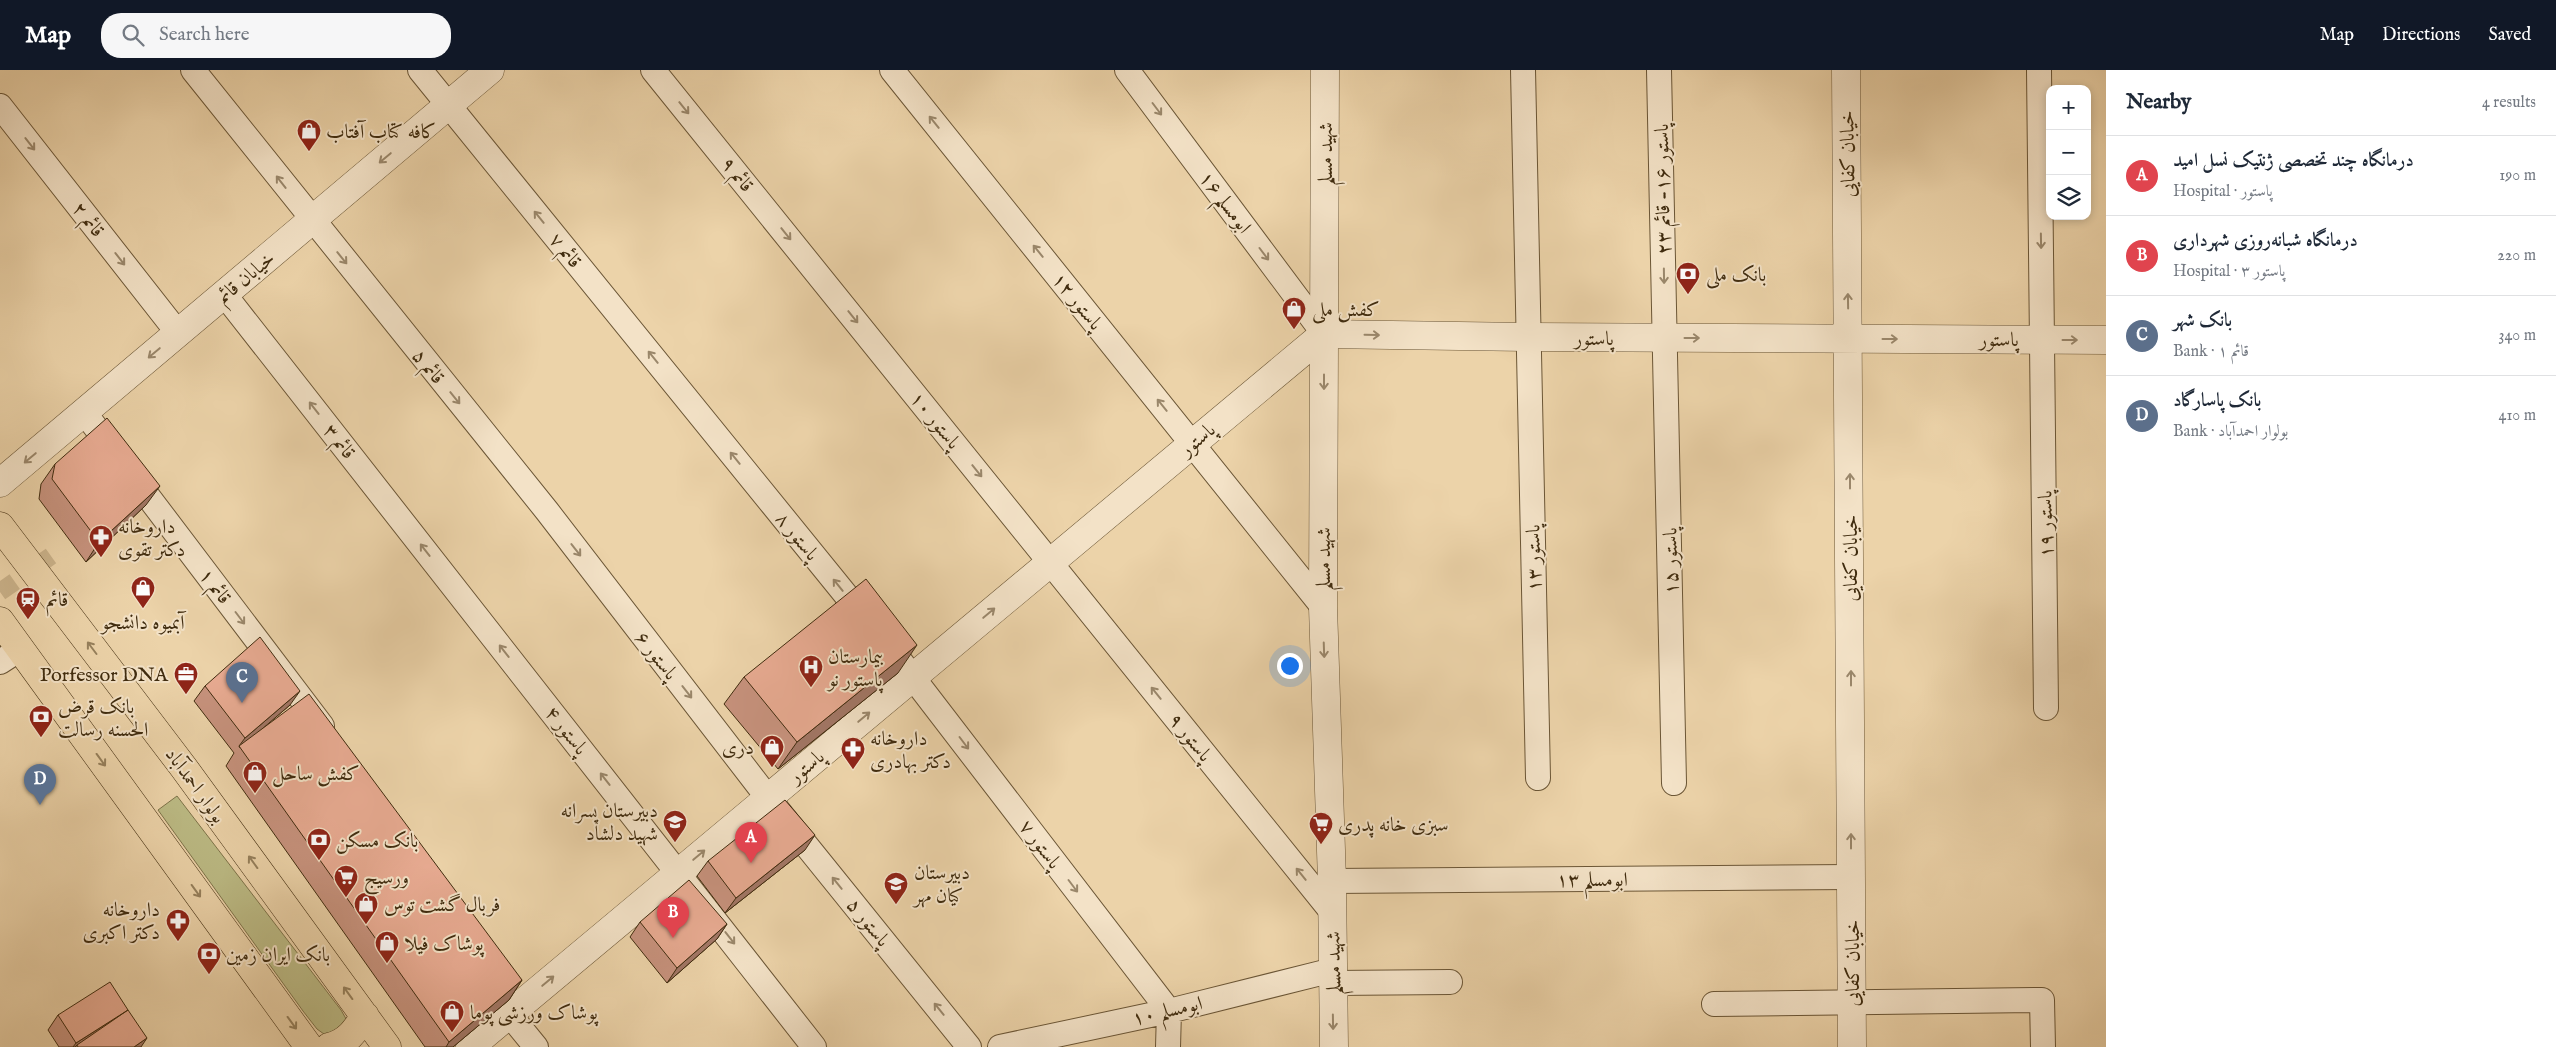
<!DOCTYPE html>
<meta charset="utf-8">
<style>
body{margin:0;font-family:"IM FELL English",Amiri,serif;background:#f6f6f7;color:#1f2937}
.controls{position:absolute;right:15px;top:15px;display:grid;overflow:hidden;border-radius:10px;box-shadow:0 2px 8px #0003}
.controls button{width:45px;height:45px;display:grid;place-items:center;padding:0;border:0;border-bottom:1px solid #e0e1e3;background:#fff;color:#1f2937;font:25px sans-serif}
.you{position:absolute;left:1289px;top:595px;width:18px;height:18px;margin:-12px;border:4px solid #fff;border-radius:50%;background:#1a73e8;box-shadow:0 0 0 8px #1a73e833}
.badge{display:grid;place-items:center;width:32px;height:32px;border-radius:50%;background:#111827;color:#fff;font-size:16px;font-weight:700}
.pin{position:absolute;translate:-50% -41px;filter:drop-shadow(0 1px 2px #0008)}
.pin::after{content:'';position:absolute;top:26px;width:18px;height:15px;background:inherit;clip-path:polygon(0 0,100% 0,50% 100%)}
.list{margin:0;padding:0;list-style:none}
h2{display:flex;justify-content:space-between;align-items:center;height:65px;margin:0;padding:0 20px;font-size:21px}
h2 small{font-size:16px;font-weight:400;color:#747a83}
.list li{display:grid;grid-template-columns:32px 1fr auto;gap:15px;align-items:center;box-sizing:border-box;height:80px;padding:0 20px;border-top:1px solid #e0e1e3}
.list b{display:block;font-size:19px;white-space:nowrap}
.list p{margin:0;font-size:16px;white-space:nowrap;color:#747a83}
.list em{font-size:16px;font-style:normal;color:#747a83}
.icon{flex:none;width:28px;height:28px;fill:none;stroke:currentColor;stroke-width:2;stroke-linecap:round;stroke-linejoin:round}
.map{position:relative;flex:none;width:2106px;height:977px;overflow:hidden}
header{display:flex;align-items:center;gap:30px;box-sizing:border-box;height:70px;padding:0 25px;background:#111827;color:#fff}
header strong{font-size:24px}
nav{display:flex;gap:28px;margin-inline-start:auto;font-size:18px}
.search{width:350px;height:45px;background:#f6f6f7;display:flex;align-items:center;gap:12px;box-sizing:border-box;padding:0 18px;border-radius:20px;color:#747a83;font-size:19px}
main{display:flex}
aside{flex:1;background:#fff}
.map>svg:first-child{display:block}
</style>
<header>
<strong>Map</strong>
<div class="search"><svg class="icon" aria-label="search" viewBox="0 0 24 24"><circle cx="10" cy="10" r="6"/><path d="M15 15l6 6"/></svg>Search here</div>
<nav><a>Map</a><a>Directions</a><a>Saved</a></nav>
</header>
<main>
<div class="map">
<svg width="2106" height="977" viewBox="0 0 2106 977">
<rect width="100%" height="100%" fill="#ecd3a9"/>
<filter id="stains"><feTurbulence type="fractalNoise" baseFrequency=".004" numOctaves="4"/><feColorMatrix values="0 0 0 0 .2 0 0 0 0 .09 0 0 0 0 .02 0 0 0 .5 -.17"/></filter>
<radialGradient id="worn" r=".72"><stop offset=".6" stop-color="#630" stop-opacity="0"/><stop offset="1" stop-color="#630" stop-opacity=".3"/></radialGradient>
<path fill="#bcbb85" stroke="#7e744a" d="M 177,726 L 341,940 L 349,954 L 328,967 L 317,959 L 303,941 L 158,740 Z"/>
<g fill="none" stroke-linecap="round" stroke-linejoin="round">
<path stroke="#cab28a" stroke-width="18" stroke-dasharray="18 9" stroke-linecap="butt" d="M 0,522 L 51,486"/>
<defs>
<path id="minor" d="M 193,0 L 547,441 L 768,728 L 969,977
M 420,0 L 867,551
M 653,0 L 1332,842
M 892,0 L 1323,537
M 1127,0 L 1324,264
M 1523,0 L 1538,708
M 1659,0 L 1674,713
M 2039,0 L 2046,638
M 0,36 L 178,263
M 224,224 L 814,977
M 84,342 L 322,656
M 0,592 L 20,579
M 901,592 L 1169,941 L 1168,977
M 1332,811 L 1852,807
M 1333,913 L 1450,912
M 1714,934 L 2042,930 L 2043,977
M 509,944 L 536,977
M 1000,977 L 1169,941 L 1333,900"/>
<path id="tertiary" d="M 1325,0 L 1323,537 L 1332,811 L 1334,977
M 1846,0 L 1852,977
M 0,413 L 490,0
M 470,977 L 1324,264 L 1528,267 L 2106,270"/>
<path id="primary" d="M 0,456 L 184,698 L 387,977
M 0,551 L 309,977
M 329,977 C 347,973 355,961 365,946"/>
</defs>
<use href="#minor" stroke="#6b5636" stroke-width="26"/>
<use href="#tertiary" stroke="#6b5636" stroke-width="29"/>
<use href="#primary" stroke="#402c0f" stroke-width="29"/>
<use href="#minor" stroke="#f3e2c7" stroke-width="24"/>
<use href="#tertiary" stroke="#f3e2c7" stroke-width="28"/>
<use href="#primary" stroke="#ecd3a9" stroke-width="28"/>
</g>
<path fill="#c7927d" stroke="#402c0f" d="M 55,394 L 146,435 L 86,492 L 39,429 L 41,414 Z
M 898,603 L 778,699 L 724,634 L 744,607 Z
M 205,616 L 290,635 L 263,658 L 522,910 L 509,930 L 453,977 L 425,977 L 226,696 L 234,683 L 194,631 Z
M 805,780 L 725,843 L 697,806 L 708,791 Z
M 640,852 L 727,854 L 717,869 L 667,913 L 630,867 Z
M 126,942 L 141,977 L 59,977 L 48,960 L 58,945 Z"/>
<path fill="#a27766" stroke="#402c0f" d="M 160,416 L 146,435 L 86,492 L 99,472 Z
M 917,575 L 898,603 L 778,699 L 797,672 Z
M 300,621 L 290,635 L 240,678 L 239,676 L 245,668 Z
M 815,765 L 805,780 L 725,843 L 736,828 Z
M 727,854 L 717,869 L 667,913 L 677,898 Z
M 522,910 L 509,930 L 453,977 L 446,977 L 449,972 Z
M 128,940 L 117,955 L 77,975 L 75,977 L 73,977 L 76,973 Z
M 147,968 L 141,977 L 134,977 Z"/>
<path fill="#e7aa91" stroke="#402c0f" d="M 107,348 L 160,416 L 99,472 L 52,409 L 55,394 Z
M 866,509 L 917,575 L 797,672 L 744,607 Z
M 260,567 L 300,621 L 245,668 L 205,616 Z
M 309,624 L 522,910 L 449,972 L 239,676 Z
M 785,730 L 815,765 L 736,828 L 708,791 Z
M 689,810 L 727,854 L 677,898 L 640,852 Z
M 110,912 L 128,940 L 76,973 L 58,945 Z
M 128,940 L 147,968 L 134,977 L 78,977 L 77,975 Z"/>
<defs><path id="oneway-shaft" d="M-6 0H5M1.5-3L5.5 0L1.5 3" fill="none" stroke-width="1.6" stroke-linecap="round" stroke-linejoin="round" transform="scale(1.25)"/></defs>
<g stroke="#9a876b">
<use href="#oneway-shaft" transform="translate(684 38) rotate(51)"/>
<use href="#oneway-shaft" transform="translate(1157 39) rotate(53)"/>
<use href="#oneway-shaft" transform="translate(934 52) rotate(-129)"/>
<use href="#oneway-shaft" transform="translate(30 74) rotate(52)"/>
<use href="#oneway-shaft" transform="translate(385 88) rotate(140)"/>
<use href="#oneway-shaft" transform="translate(281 112) rotate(-128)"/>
<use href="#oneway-shaft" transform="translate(539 147) rotate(-129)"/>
<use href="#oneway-shaft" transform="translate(786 164) rotate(51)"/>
<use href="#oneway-shaft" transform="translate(2041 171) rotate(89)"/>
<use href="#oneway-shaft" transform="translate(1038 181) rotate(-129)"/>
<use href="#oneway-shaft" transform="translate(1264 184) rotate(53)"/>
<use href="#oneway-shaft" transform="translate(342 188) rotate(51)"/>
<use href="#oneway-shaft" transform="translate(120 189) rotate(52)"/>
<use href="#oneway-shaft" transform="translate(1664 206) rotate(89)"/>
<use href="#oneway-shaft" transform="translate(1848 231) rotate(-91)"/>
<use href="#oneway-shaft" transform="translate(853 247) rotate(51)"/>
<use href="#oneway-shaft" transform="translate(1372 265) rotate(1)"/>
<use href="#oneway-shaft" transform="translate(1692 268)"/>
<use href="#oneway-shaft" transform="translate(1890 269)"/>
<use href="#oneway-shaft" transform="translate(2070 270)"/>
<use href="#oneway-shaft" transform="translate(154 283) rotate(140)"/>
<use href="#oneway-shaft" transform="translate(653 287) rotate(-129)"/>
<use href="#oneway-shaft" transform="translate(1324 312) rotate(90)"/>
<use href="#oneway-shaft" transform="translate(455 328) rotate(51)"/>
<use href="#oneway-shaft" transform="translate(1162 335) rotate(-129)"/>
<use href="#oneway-shaft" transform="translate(314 338) rotate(-128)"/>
<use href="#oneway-shaft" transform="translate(30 388) rotate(140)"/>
<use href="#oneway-shaft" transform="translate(735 388) rotate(-129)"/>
<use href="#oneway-shaft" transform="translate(977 401) rotate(51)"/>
<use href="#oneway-shaft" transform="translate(1850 411) rotate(-90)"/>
<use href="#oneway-shaft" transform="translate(425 480) rotate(-128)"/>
<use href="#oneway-shaft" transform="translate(576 480) rotate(52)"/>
<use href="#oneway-shaft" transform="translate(838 515) rotate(-129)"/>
<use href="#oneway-shaft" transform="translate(989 543) rotate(-40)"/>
<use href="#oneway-shaft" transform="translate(240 548) rotate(53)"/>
<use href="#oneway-shaft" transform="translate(1324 580) rotate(88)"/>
<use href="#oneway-shaft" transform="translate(504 581) rotate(-128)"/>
<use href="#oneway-shaft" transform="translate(1851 608) rotate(-90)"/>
<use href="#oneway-shaft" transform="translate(687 622) rotate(52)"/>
<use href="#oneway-shaft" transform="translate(1156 623) rotate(-129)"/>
<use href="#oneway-shaft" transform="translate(864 647) rotate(-40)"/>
<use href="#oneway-shaft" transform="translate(964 673) rotate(53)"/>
<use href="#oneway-shaft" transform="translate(605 709) rotate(-128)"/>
<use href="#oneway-shaft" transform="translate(1851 771) rotate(-90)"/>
<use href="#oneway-shaft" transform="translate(699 785) rotate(-40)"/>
<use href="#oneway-shaft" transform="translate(1301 804) rotate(-129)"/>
<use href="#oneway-shaft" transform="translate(837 813) rotate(-129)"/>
<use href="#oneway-shaft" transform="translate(1073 816) rotate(53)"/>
<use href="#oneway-shaft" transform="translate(730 868) rotate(52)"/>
<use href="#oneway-shaft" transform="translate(548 911) rotate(-40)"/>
<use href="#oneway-shaft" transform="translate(939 939) rotate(-129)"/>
<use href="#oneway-shaft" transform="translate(1333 952) rotate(89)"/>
</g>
<g stroke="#96805c">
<use href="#oneway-shaft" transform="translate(92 578) rotate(-127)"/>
<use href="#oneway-shaft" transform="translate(101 690) rotate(54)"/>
<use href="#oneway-shaft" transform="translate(253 792) rotate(-126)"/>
<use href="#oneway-shaft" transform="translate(196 821) rotate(54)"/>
<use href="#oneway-shaft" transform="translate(348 923) rotate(-126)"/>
<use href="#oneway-shaft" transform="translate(292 953) rotate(54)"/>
</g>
<defs>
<symbol id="shop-pin" viewBox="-11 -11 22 30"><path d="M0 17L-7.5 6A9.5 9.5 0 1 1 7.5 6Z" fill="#8f2418" stroke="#f3e2c7"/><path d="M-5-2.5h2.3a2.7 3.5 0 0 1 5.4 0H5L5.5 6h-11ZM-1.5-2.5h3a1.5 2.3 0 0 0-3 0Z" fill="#fff"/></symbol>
<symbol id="bank-pin" viewBox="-11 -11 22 30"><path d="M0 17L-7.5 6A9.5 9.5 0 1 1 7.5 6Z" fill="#8f2418" stroke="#f3e2c7"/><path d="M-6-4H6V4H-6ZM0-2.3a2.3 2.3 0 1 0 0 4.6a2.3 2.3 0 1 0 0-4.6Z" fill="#fff"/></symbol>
<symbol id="pharmacy-pin" viewBox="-11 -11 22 30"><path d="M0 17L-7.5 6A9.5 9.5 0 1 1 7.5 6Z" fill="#8f2418" stroke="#f3e2c7"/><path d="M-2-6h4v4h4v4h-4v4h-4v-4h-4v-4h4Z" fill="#fff"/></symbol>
<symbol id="station-pin" viewBox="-11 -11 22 30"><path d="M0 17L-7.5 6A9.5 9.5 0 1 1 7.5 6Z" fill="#8f2418" stroke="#f3e2c7"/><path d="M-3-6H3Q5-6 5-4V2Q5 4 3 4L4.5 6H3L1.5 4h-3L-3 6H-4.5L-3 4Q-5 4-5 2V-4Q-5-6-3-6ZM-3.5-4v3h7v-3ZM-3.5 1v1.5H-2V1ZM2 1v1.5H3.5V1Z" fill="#fff"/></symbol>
<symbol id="hospital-pin" viewBox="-11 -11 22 30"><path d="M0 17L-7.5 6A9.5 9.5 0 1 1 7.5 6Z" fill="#8f2418" stroke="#f3e2c7"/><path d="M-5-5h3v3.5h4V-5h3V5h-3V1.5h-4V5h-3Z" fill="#fff"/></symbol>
<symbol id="office-pin" viewBox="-11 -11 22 30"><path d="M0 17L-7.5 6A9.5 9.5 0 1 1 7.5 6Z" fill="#8f2418" stroke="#f3e2c7"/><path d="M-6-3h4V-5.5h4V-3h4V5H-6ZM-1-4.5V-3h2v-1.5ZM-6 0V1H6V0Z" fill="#fff"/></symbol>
<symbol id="school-pin" viewBox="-11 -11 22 30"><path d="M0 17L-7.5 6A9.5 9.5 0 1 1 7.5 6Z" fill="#8f2418" stroke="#f3e2c7"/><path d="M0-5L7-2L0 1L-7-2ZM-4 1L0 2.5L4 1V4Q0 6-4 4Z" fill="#fff"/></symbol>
<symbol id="supermarket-pin" viewBox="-11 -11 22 30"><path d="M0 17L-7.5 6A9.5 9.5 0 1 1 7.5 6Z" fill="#8f2418" stroke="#f3e2c7"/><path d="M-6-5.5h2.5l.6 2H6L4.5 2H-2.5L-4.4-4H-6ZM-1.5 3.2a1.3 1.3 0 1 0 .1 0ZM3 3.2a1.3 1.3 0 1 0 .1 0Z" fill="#fff"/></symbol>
</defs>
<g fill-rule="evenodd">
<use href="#shop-pin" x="295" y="47" width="28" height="38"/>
<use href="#bank-pin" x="1674" y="190" width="28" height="38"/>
<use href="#shop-pin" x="1280" y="225" width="28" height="38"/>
<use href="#pharmacy-pin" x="87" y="453" width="28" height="38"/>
<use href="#shop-pin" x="129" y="504" width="28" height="38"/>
<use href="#station-pin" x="14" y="515" width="28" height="38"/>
<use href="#hospital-pin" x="797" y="583" width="28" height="38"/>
<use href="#office-pin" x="172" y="590" width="28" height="38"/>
<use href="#bank-pin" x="27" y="633" width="28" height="38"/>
<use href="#shop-pin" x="758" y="663" width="28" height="38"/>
<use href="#pharmacy-pin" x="839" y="665" width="28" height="38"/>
<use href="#shop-pin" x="241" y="689" width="28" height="38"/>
<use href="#school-pin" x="661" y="738" width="28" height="38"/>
<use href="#supermarket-pin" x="1307" y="740" width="28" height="38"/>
<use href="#bank-pin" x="305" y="756" width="28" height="38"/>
<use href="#supermarket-pin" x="332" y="793" width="28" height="38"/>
<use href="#school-pin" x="882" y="800" width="28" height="38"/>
<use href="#shop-pin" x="352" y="820" width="28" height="38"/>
<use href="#pharmacy-pin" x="164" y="837" width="28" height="38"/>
<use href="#shop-pin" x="373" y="859" width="28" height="38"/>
<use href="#bank-pin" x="195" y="870" width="28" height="38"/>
<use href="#shop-pin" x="438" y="928" width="28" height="38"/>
</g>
<g text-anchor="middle" stroke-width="4" stroke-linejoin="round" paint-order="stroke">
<g font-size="20" fill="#402c0f" stroke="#f3e2c7" text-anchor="start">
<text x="326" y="68">کافه کتاب آفتاب</text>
<text x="1706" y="211">بانک ملی</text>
<text x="1312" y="246">کفش ملی</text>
<text x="118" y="463">داروخانه<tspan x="118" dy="23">دکتر تقوی</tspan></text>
<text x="46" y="536">قائم</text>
<text x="143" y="559" text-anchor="middle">آبمیوه دانشجو</text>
<text x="828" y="593">بیمارستان<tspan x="828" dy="23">پاستور نو</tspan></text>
<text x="168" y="611" text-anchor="end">Porfessor DNA</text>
<text x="58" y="643">بانک قرض<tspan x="58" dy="23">الحسنه رسالت</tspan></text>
<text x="870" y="675">داروخانه<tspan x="870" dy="23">دکتر بهادری</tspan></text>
<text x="754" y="684" text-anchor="end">دری</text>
<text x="272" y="710">کفش ساحل</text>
<text x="658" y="747" text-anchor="end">دبیرستان پسرانه<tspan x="658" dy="23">شهید دلشاد</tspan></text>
<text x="1338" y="761">سبزی خانه پدری</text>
<text x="336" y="777">بانک مسکن</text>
<text x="914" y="809">دبیرستان<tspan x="914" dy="23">کیان مهر</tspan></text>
<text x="364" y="814">ورسیج</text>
<text x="384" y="841">فربال گشت توس</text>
<text x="160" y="846" text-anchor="end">داروخانه<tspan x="160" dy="23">دکتر اکبری</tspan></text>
<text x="404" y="880">پوشاک فیلا</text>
<text x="226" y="891">بانک ایران زمین</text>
<text x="470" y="949">پوشاک ورزشی پوما</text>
</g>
<g font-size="20" fill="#402c0f" stroke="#f3e2c7">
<text transform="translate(1325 84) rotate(-90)" y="7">شهید مسلم</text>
<text transform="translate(1847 84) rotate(-91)" y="7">خیابان کفایی</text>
<text transform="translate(738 104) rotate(51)" y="7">قائم ۹</text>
<text transform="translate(1662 119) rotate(-91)" y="7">پاستور ۱۶- قائم ۲۳</text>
<text transform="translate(1226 132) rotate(53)" y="7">ابومسلم ۱۶</text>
<text transform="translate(89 149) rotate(52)" y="7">قائم ۲</text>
<text transform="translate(566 180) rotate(51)" y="7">قائم ۷</text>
<text transform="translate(245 207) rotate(-40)" y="7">خیابان قائم</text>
<text transform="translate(1078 231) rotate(51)" y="7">پاستور ۱۲</text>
<text x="1594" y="275">پاستور</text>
<text x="1999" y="276">پاستور</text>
<text transform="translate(429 296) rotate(51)" y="7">قائم ۵</text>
<text transform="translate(936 350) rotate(51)" y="7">پاستور ۱۰</text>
<text transform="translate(1197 369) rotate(-40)" y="7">پاستور</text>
<text transform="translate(340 371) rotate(52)" y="7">قائم ۳</text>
<text transform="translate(2045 454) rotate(-91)" y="7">پاستور ۱۹</text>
<text transform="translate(798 466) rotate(51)" y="7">پاستور ۸</text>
<text transform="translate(1533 488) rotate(-91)" y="7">پاستور ۱۳</text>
<text transform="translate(1850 488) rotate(-90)" y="7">خیابان کفایی</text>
<text transform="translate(1323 489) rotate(-90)" y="7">شهید مسلم</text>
<text transform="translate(1670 491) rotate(-91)" y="7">پاستور ۱۵</text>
<text transform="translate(216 516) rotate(53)" y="7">قائم ۱</text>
<text transform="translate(657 585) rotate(52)" y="7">پاستور ۶</text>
<text transform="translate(567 660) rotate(52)" y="7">پاستور ۴</text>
<text transform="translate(1191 667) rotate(51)" y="7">پاستور ۹</text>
<text transform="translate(806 696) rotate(-40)" y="7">پاستور</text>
<text transform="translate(196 715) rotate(54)" y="7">بولوار احمدآباد</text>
<text transform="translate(1041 774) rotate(53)" y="7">پاستور ۷</text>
<text x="1592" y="816">ابومسلم ۱۳</text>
<text transform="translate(869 852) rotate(51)" y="7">پاستور ۵</text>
<text transform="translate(1333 893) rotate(-91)" y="7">شهید مسلم</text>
<text transform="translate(1852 893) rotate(-90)" y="7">خیابان کفایی</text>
<text transform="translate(1167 940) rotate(-13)" y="7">ابومسلم ۱۰</text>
</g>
</g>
<rect width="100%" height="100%" filter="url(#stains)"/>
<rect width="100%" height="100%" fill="url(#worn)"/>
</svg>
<div class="controls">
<button>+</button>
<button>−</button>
<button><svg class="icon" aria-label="layers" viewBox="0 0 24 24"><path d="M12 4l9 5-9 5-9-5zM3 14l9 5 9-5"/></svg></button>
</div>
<div class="you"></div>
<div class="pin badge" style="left:751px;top:793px;background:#e0444e">A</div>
<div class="pin badge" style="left:673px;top:868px;background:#e0444e">B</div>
<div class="pin badge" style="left:242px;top:633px;background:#5c6f8a">C</div>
<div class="pin badge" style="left:40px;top:735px;background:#5c6f8a">D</div>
</div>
<aside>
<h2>Nearby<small>4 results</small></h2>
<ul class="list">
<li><span class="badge" style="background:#e0444e">A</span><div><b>درمانگاه چند تخصصی ژنتیک نسل امید</b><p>Hospital · پاستور</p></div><em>190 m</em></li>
<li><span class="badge" style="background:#e0444e">B</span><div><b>درمانگاه شبانه‌روزی شهرداری</b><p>Hospital · پاستور ۳</p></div><em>220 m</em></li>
<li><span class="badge" style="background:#5c6f8a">C</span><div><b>بانک شهر</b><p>Bank · قائم ۱</p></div><em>340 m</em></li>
<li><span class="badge" style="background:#5c6f8a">D</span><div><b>بانک پاسارگاد</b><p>Bank · بولوار احمدآباد</p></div><em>410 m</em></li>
</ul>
</aside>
</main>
